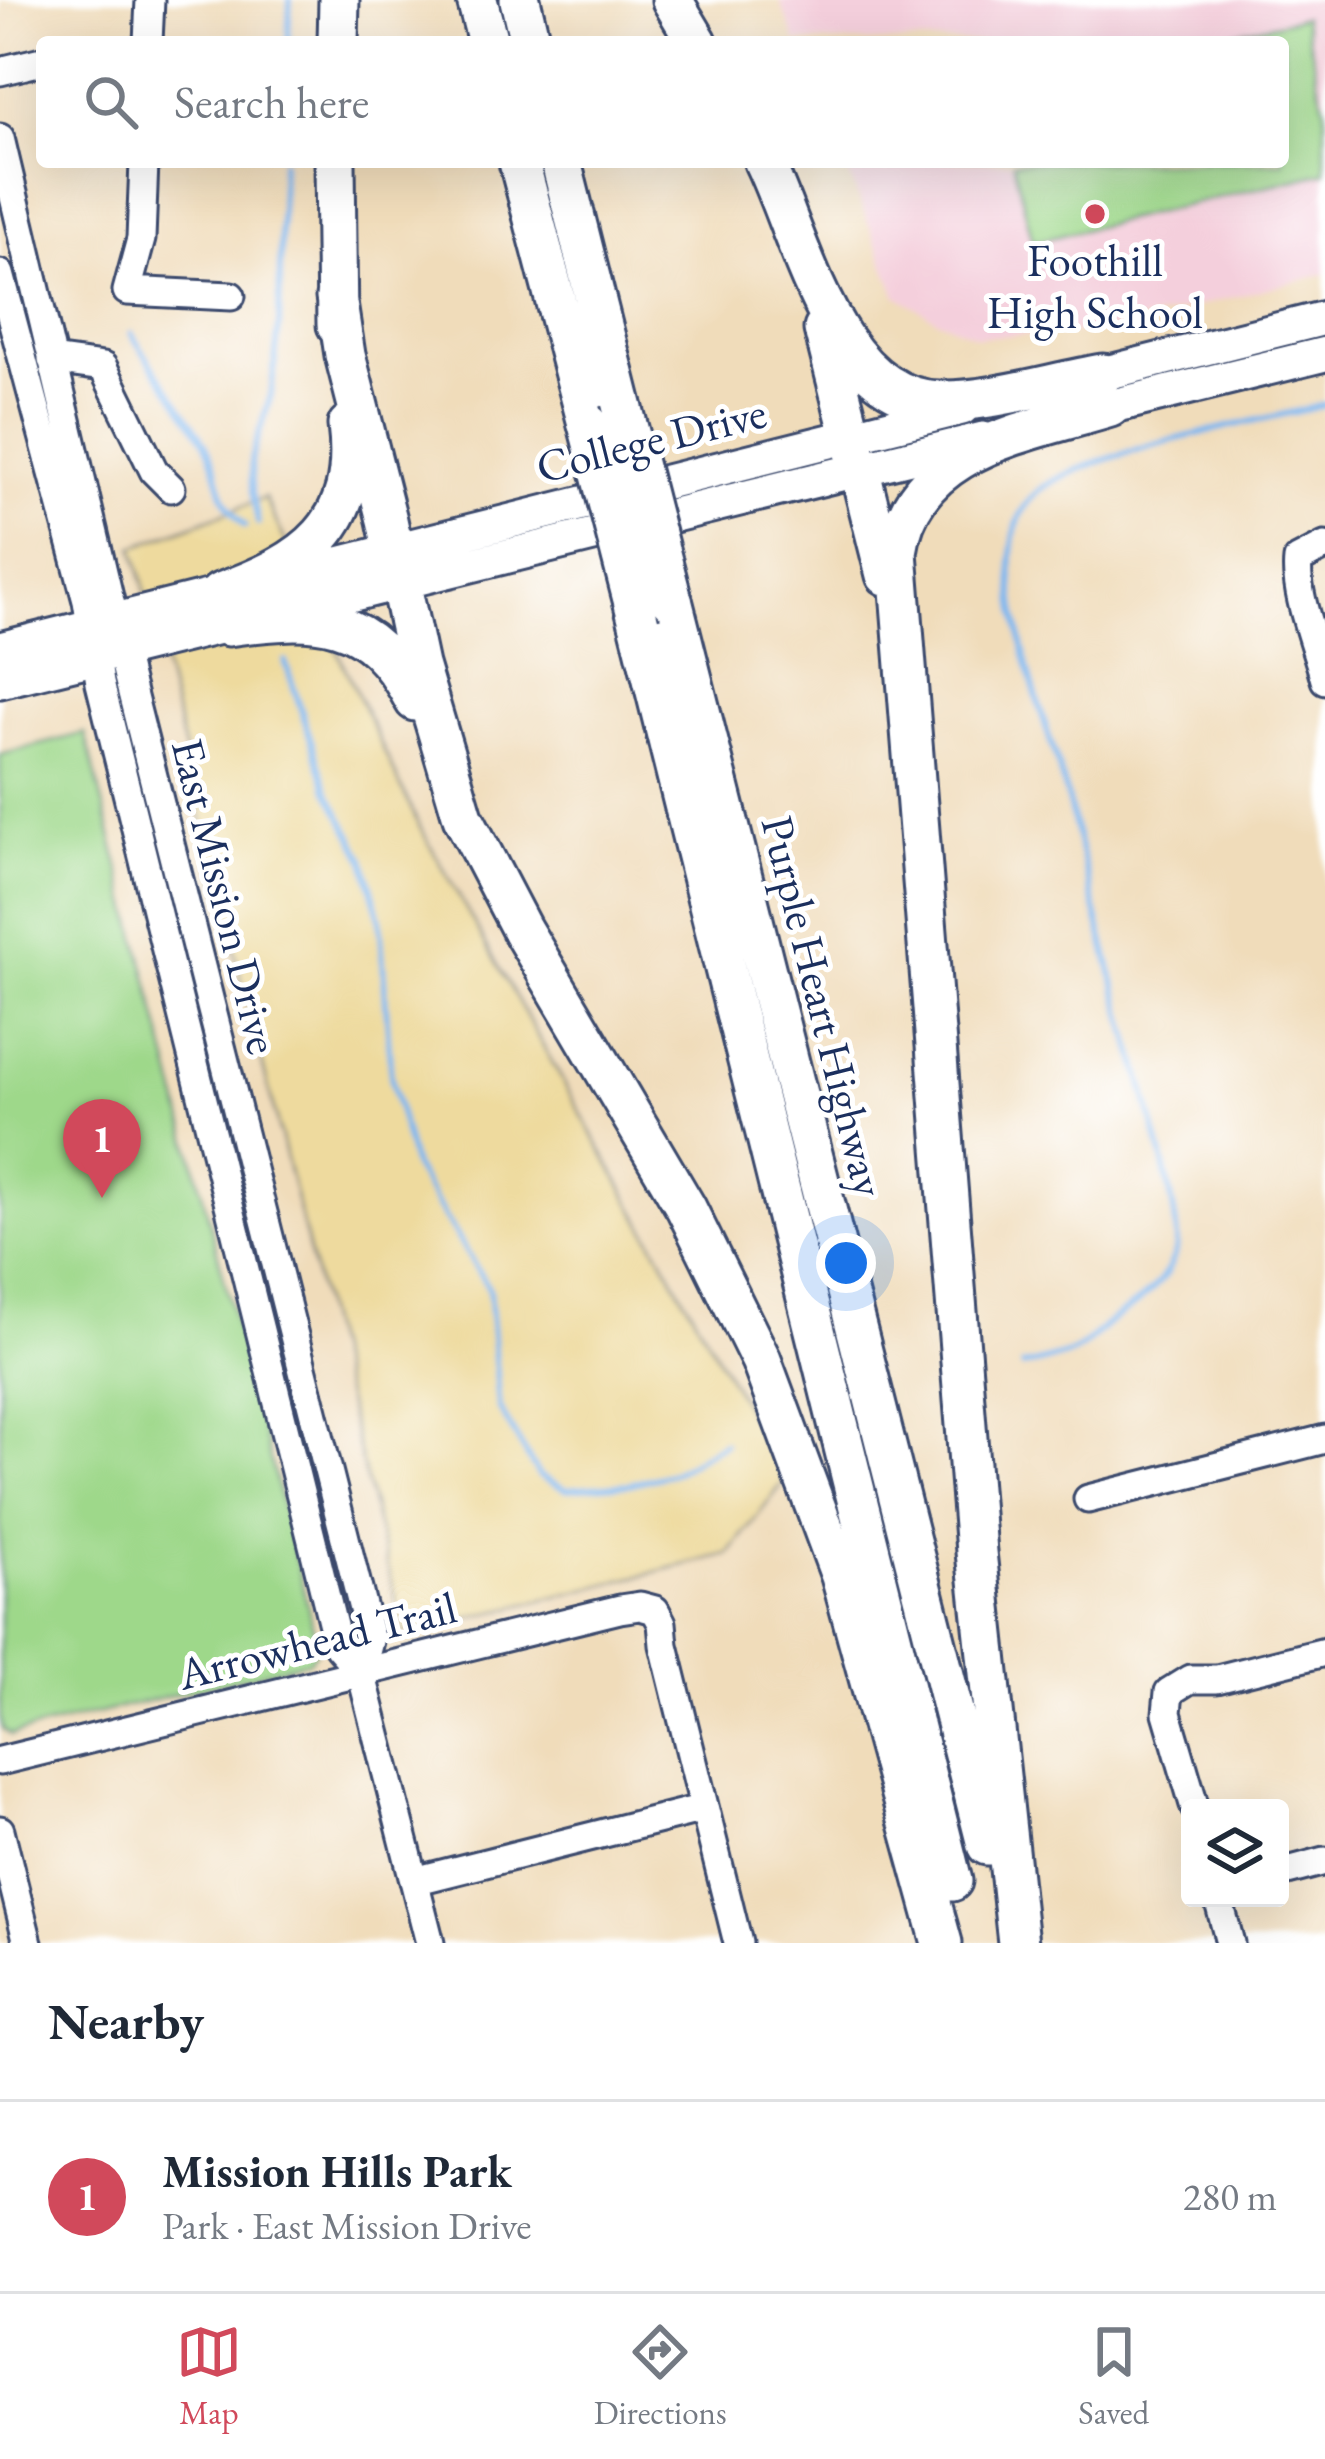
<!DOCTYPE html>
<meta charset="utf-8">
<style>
body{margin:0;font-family:"EB Garamond",serif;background:#f6f6f7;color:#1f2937}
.controls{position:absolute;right:36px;bottom:36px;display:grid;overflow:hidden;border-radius:12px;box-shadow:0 12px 48px #0002}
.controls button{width:108px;height:108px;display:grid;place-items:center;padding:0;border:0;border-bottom:3px solid #e0e1e3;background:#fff;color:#1f2937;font:60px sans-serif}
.you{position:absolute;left:846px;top:1263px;width:42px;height:42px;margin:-30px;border:9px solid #fff;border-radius:50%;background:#1a73e8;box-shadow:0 0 0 18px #1a73e833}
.badge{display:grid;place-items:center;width:78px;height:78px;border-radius:50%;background:#d1495b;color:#fff;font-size:39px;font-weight:700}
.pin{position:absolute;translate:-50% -99px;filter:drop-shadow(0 3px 6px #0008)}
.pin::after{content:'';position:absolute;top:63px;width:42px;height:36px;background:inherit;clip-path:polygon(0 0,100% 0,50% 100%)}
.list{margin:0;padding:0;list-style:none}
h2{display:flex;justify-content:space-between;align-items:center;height:156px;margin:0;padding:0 48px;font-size:51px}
h2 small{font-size:39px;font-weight:400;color:#747a83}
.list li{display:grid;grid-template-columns:78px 1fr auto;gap:36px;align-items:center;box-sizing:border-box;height:192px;padding:0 48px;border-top:3px solid #e0e1e3}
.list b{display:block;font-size:45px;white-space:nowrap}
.list p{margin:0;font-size:39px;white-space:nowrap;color:#747a83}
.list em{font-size:39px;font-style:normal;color:#747a83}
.icon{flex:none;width:66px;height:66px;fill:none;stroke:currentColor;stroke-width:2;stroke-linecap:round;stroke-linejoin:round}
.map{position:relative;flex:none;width:1325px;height:1943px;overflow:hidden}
.search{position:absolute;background:#fff;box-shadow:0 12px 48px #0002;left:36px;right:36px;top:36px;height:132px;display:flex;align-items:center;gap:30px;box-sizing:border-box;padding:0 42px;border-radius:12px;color:#747a83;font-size:45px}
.sheet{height:348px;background:#fff}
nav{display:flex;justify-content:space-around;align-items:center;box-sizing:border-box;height:168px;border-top:3px solid #e0e1e3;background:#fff;font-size:33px;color:#747a83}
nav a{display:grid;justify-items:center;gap:6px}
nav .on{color:#d1495b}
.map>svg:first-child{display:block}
</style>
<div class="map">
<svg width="1325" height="1943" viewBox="0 0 1325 1943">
<rect width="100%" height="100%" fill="#fff"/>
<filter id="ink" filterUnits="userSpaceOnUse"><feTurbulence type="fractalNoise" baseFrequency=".00833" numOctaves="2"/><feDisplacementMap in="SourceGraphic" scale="24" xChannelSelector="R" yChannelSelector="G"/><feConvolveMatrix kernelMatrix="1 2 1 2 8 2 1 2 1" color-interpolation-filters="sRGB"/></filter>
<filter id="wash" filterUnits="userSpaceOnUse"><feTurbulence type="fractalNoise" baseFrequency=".004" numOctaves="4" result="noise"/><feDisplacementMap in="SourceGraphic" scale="48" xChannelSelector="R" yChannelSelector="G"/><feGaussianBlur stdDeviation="2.7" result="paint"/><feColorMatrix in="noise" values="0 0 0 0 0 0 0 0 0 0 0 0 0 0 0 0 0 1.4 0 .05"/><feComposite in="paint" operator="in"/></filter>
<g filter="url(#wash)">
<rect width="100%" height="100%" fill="#f0dcba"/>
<path fill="#f4cfdc" d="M 779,0 L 1325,0 L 1325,274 L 1102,331 L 977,337 L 936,319 L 897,296 L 844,162 L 1283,162 L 1283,42 L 796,42 Z"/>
<path fill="#9ed88a" stroke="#5c8474" stroke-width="3" d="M 1303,17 L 1325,110 L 1325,172 L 1033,242 L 1013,162 L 1283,162 L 1283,42 L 1198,42 Z
M 85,733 L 318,1647 L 309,1661 L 11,1735 L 3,1729 L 0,1718 L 0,755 Z"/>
<path fill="#eeda9e" stroke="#84847e" stroke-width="3" d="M 265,498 L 419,825 L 786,1479 L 728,1554 L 404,1634 L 134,547 Z"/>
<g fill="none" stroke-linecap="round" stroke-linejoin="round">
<path stroke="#7fb8ef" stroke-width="6" d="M 288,42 L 290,0
M 131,333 C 154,370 182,405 205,443 C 225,478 212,494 245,526
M 258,523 L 252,493 L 251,459 L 271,395 L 279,326 L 282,162
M 285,661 L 328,791 L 364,858 L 380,918 L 391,1077 L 413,1166 L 489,1289 L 499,1408 L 539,1476 L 566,1489 L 629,1484 L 673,1473 L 724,1443
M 1023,1366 C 1039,1362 1060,1359 1075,1351 C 1088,1345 1098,1331 1110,1322 C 1138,1302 1165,1287 1176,1251 C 1183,1223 1149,1107 1140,1074 C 1112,981 1090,887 1066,793 C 1049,724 976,558 1033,496 C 1071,455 1263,420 1325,405"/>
</g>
</g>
<g filter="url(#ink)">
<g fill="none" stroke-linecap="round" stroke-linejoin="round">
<defs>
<path id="minor" d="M 148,42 L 150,0
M 0,71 L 42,61
M 0,138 L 128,677 L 370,1637 L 361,1672
M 144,162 L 141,239 L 127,291 L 231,296
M 0,274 L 87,601 L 100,683 L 338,1646 L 361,1672 L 430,1943
M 52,360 L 103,367 L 154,471 L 171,488
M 1325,546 L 1298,560 C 1294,593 1316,645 1325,680
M 1088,1499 L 1325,1439
M 0,1761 L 620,1609 L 640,1606 L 655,1610 L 662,1623 L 664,1645 L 738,1943
M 1195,1808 L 1167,1713 L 1169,1692 L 1190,1679 L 1217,1679 L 1325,1652
M 0,1830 L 28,1943
M 1280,1873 L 1325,1861
M 414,1881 L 704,1808
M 1218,1898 L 1230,1943"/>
<path id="major" d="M 1082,379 L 1325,318
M 1085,413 L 1325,354
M 0,649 L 962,408
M 0,681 L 983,439"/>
<path id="highway" d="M 477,0 L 488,42
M 520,0 L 530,42
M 672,0 L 697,42
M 338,42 L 339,0
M 335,162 L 337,325
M 519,162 L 588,424
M 561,162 L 621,401
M 764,162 C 801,238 834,399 939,401 C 992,402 1050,383 1103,374
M 336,297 L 345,355 L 387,520 L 418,665 L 463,817 L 522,930 L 686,1208 L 761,1360 L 841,1576 L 942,1943
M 824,329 L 886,575
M 220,593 C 306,562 361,526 348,425
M 672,600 L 987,1845
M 639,623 L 952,1881
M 228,626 C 316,614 370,612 415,701
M 1018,1943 L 976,1552 L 897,552 C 912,447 1026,433 1110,407"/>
</defs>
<use href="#minor" stroke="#3b496c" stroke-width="33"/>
<use href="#major" stroke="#3b496c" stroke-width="39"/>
<use href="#highway" stroke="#3b496c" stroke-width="45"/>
<use href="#minor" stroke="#fff" stroke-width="27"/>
<use href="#major" stroke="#fff" stroke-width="33"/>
<use href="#highway" stroke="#fff" stroke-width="39"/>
<defs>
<path id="highway-bridge" d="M 621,401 L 672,600
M 588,424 L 639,623"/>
</defs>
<use href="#highway-bridge" stroke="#3b496c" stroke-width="45" stroke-linecap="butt"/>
<use href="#highway-bridge" stroke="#fff" stroke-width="39"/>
</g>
</g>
<circle fill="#d1495b" stroke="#fff" stroke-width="4.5" cx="1095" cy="214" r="12"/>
<g text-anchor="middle" stroke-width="10" stroke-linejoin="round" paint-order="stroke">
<g font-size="45" fill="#1b2f5e" stroke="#fff">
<text x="1095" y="276">Foothill<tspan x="1095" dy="52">High School</tspan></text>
</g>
<g font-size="45" fill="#1b2f5e" stroke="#fff">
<text transform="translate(651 439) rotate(-14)" y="16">College Drive</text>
<text transform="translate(226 896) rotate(76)" y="16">East Mission Drive</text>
<text transform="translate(824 1006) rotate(76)" y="16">Purple Heart Highway</text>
<text transform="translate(317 1640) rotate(-14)" y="16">Arrowhead Trail</text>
</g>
</g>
</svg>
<div class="controls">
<button><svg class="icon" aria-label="layers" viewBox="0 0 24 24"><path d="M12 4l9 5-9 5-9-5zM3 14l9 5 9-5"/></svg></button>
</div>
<div class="you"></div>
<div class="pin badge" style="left:102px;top:1198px">1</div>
<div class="search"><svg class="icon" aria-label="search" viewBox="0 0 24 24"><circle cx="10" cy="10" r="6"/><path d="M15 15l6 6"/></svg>Search here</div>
</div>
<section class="sheet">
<h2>Nearby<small></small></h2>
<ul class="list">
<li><span class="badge">1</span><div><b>Mission Hills Park</b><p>Park · East Mission Drive</p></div><em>280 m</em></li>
</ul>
</section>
<nav>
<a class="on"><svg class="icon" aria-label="map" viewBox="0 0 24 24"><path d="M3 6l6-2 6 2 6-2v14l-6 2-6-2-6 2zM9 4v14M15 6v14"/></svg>Map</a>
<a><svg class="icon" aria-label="directions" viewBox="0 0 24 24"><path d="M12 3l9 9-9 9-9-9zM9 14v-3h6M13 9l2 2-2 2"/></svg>Directions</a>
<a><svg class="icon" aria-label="saved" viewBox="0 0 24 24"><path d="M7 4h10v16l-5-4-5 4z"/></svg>Saved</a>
</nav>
